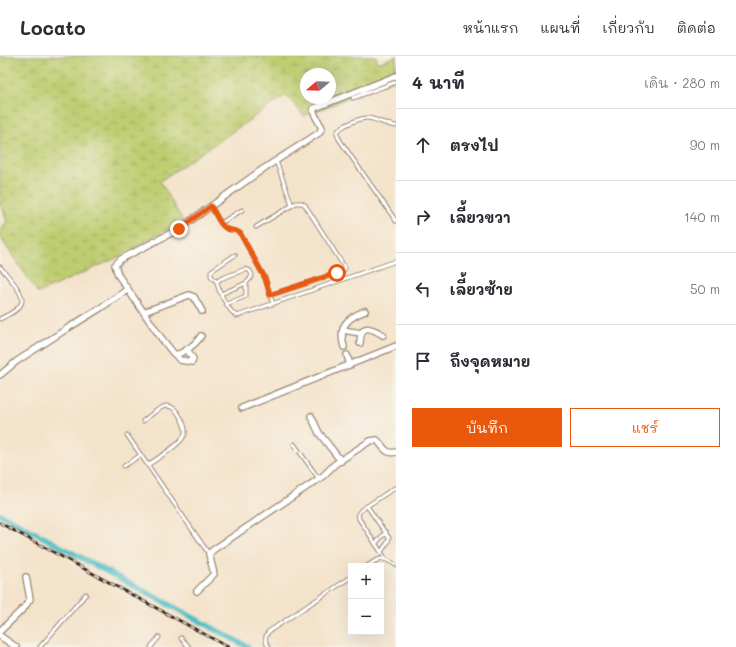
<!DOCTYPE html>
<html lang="th">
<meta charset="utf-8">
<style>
body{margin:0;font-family:Mali,"Playpen Sans Thai",sans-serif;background:#f2f2f3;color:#2b2b33}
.controls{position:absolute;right:12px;bottom:12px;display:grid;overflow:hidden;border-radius:0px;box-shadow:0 4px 16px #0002}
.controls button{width:36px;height:36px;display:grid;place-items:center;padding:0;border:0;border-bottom:1px solid #e1e1e2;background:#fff;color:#2b2b33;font:20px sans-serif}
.compass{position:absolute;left:300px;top:12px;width:36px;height:36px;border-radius:50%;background:#fff;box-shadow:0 4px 16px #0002;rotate:251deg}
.stop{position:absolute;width:12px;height:12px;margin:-9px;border:3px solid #ea580c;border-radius:50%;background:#fff}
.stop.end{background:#ea580c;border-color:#fff;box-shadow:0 1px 4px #0008}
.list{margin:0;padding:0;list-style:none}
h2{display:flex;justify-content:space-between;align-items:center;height:52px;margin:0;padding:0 16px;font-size:17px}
h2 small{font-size:13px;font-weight:400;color:#7c7c81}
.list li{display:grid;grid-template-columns:26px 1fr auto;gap:12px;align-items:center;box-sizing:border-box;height:72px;padding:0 16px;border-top:1px solid #e1e1e2}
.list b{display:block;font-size:15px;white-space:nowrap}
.list em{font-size:13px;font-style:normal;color:#7c7c81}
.actions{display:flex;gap:8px;padding:12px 16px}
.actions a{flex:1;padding:9px 0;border:1px solid #ea580c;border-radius:0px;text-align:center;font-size:14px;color:#ea580c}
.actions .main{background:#ea580c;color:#fff}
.icon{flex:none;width:22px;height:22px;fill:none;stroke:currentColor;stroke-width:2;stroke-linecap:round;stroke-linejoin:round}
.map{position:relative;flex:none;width:396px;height:591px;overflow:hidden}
header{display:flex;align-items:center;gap:24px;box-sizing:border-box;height:56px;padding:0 20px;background:#fff;border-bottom:1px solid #e1e1e2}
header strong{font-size:19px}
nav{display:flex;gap:22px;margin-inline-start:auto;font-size:14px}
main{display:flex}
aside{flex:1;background:#fff}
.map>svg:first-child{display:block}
</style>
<header>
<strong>Locato</strong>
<nav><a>หน้าแรก</a><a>แผนที่</a><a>เกี่ยวกับ</a><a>ติดต่อ</a></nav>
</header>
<main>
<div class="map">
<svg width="396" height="591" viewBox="0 0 396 591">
<defs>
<pattern id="wetland-marsh" width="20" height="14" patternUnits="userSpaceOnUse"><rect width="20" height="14" fill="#becd70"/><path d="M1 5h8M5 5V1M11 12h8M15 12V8" fill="none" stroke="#a4b061"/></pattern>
</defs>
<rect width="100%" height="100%" fill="#f7f3e8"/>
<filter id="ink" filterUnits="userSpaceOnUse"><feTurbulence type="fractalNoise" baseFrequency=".025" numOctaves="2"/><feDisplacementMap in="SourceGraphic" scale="8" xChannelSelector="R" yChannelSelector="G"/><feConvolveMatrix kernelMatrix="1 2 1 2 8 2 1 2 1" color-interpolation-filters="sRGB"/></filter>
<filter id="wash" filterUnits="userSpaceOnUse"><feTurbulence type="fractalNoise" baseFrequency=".012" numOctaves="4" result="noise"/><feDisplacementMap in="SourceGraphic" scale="16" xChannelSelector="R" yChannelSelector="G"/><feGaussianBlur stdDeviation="0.9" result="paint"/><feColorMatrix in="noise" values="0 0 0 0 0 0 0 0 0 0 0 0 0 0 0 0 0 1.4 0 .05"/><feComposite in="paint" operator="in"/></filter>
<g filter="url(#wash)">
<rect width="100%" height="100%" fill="#f4e3cb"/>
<path fill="url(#wetland-marsh)" stroke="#7c7c47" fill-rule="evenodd" d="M 0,0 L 257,0 L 258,2 L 262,0 L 376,0 L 378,7 L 396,0 L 396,23 L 304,60 L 286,39 L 160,125 L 183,165 L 114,203 L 38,237 L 0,181 L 0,172 L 7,166 L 3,153 L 0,149 ZM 306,18 L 330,18 L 330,42 L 306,42 Z"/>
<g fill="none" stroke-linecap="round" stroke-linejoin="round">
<path stroke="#50bec7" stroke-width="5.5" d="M 0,458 L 248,591"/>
</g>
</g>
<g filter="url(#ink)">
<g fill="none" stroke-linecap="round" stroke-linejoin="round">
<defs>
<path id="service" d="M 353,42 L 396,26
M 396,70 C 372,66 372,55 346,69 C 342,71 339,72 337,77 L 339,83 L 396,165
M 276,105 L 292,149
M 211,150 C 215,156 220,170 227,173 C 231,175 235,173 240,177 L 265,222 L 273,248
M 221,167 L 242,154
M 256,171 L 296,147 L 302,147 L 305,149 L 345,212 L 344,214 L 341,216 L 270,239
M 0,211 C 6,218 27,239 21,248 C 18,255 7,259 0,263
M 217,226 L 211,220 L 211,215 L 235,199
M 221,238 L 246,227
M 227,248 L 246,240 L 246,227 L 250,223 L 252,219 L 250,215 L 246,213 L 220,223 L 217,226 C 218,235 229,256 237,260 L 396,205
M 143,365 C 158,354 169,339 181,362 C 183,366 186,372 185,377 C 183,388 157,402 148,409
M 127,379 L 209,498
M 294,388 L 319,423
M 124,410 L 141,399
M 367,450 L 389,482 L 388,486 L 381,496
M 375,488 L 386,476
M 385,502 L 359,463 L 358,458 L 361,454 L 396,431
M 367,510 C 381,501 381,500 396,509
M 181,582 L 189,591
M 40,591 L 86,538
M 151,591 L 159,581
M 269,591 C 265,586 264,582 268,576 L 351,521"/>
<path id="minor" d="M 144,256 L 189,239 L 194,241 L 202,255
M 343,274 L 361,277
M 201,280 C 197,287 181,300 174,298 L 162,283 L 118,219 L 115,209 L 121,203 L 179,173 L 263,113 L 319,77 L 322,72 L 315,59 L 313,53 L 315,52 L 396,20
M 360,287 C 361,267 370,271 383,279
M 344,291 C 338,270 347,262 365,255
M 177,299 L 177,301 L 180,304 L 192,306 L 193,303 L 187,293
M 347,299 L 350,309
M 0,319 L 17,305 L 68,272 L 99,253 L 128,233
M 242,352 L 396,290
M 311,360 L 319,377 L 341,405
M 197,535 L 214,518 L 209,498 L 213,494 L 323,420 L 335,408 L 370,385 L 377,384 C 383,390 386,399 396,396
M 0,575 L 24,552 L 30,543 L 26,521
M 0,580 L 16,591"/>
</defs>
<use href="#service" stroke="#988674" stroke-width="5"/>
<use href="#minor" stroke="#988674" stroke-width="8"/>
<use href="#service" stroke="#fff" stroke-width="3"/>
<use href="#minor" stroke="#fff" stroke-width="5.5"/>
<defs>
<path id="rail" d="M 0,467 L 228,591"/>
</defs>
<use href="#rail" stroke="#3b2a1e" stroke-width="3"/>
<use href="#rail" stroke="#f7f3e8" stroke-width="1.5" stroke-dasharray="4.5" stroke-linecap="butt"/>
</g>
</g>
<g fill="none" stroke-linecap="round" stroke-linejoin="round" filter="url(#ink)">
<path stroke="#ea580c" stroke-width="5" d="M 179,173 L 211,150 C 215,157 220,170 227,173 C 231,175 235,173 240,177 L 265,222 L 270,239 L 337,217"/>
</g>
</svg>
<div class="controls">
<button>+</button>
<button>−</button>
</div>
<svg class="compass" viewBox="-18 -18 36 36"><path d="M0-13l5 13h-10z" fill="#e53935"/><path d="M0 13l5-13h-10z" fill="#7c7c81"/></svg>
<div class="stop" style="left:337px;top:217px"></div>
<div class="stop end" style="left:179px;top:173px"></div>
</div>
<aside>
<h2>4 นาที<small>เดิน · 280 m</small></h2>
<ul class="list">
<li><svg class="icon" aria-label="ahead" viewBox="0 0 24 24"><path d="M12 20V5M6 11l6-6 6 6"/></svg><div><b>ตรงไป</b></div><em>90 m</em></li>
<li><svg class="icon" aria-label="right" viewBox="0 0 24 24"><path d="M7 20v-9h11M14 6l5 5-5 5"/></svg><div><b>เลี้ยวขวา</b></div><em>140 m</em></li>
<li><svg class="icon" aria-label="left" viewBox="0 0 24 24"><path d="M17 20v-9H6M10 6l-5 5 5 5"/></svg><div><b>เลี้ยวซ้าย</b></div><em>50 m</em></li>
<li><svg class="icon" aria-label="arrive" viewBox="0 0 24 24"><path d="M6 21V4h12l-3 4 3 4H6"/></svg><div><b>ถึงจุดหมาย</b></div></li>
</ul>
<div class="actions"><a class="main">บันทึก</a><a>แชร์</a></div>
</aside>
</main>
